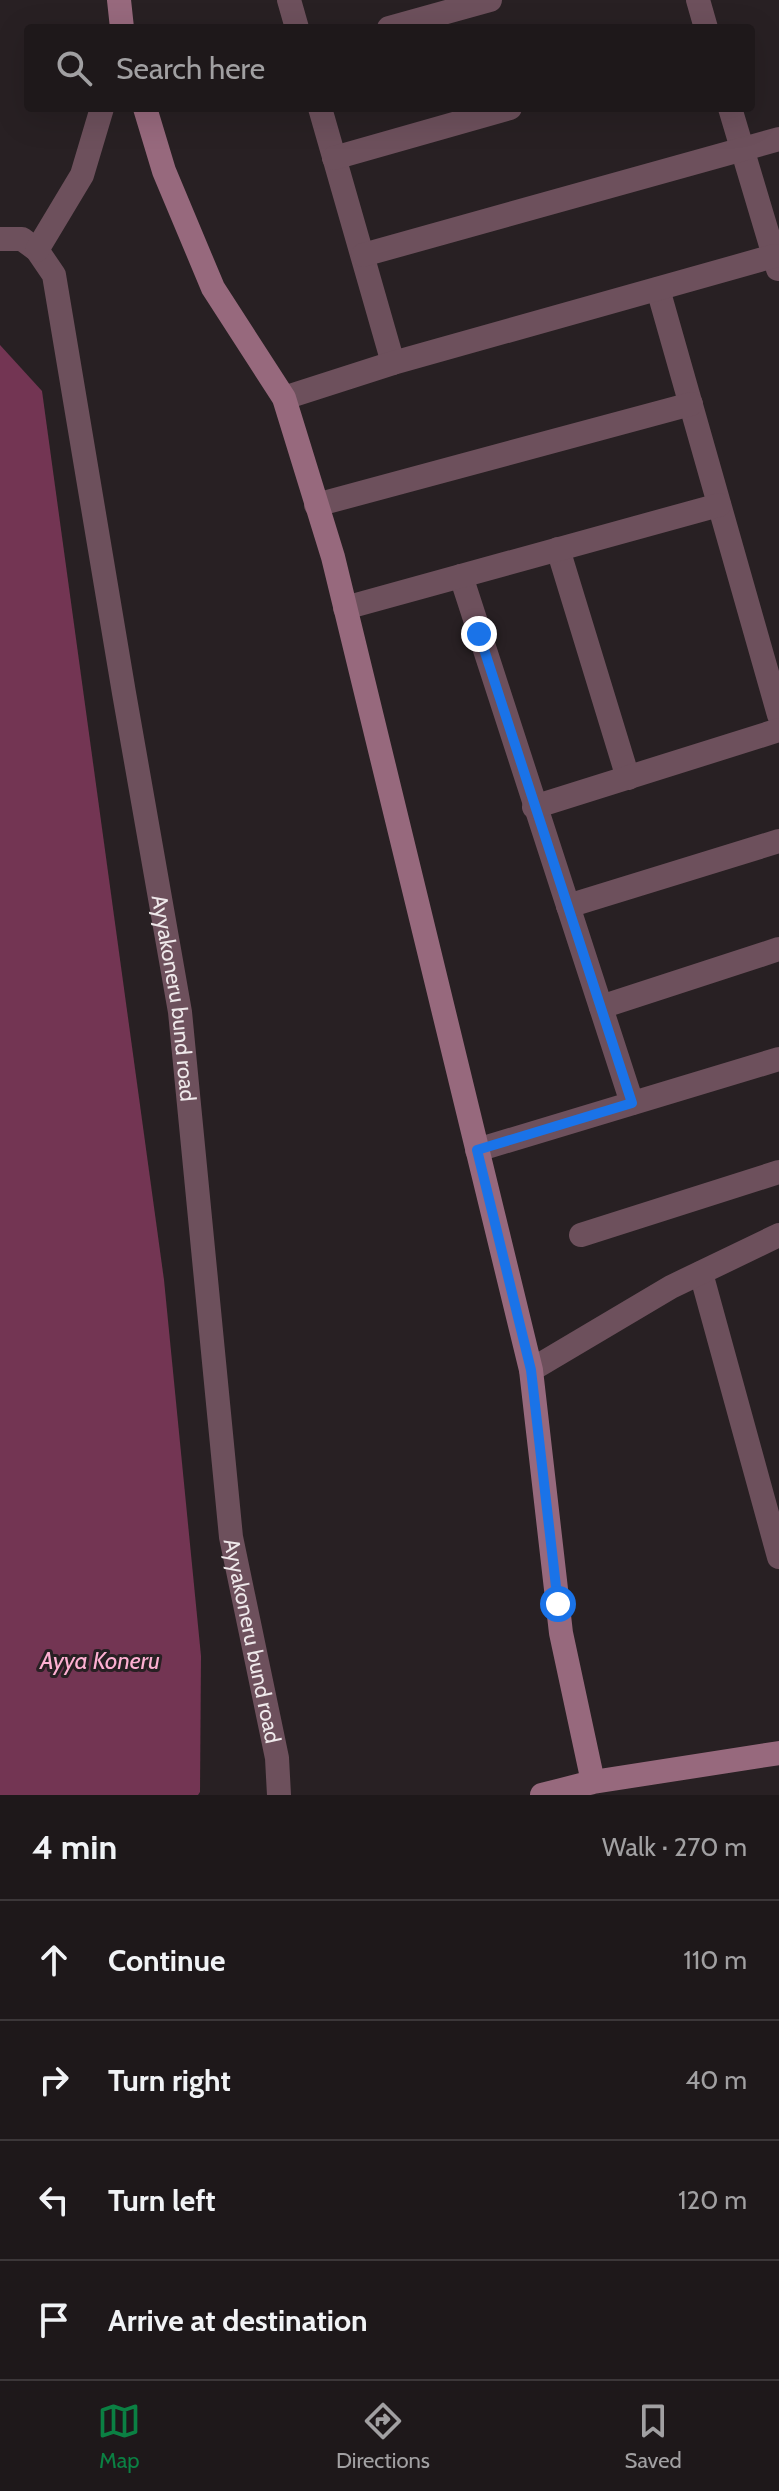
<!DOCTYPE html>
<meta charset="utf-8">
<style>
body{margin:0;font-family:Cabin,sans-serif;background:#262123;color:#f1f3f6}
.stop{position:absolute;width:24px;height:24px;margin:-18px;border:6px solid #1a73e8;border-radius:50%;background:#fff}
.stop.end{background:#1a73e8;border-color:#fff;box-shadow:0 2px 8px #0008}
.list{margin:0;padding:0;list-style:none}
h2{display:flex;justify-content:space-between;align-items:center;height:104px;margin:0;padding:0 32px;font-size:34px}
h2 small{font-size:26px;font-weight:400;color:#a1a0a2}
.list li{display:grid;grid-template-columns:52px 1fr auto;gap:24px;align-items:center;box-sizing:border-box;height:120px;padding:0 32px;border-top:2px solid #3c3739}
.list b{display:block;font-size:30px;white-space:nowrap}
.list em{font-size:26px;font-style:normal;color:#a1a0a2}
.icon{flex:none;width:44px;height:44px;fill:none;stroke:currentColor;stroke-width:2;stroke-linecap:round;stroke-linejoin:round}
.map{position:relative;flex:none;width:779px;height:1795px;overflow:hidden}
.search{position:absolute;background:#1e181a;box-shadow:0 8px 32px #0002;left:24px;right:24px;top:24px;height:88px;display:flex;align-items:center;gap:20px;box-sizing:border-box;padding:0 28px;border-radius:8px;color:#a1a0a2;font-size:30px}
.sheet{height:584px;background:#1e181a}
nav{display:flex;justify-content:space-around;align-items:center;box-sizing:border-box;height:112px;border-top:2px solid #3c3739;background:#1e181a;font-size:22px;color:#a1a0a2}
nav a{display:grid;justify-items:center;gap:4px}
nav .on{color:#0b8043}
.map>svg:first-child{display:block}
</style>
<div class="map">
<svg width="779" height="1795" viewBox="0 0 779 1795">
<rect width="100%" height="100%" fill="#282023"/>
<path fill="#733553" d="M 0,345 L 42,391 L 164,1280 L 201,1656 L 200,1792 L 198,1795 L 0,1795 Z"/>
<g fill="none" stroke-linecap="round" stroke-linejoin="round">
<g stroke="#6d505c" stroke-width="24">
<path d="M 289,0 L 297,28"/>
<path d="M 698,0 L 706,28"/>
<path d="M 389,28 L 490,0"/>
<path d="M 320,108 L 393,363"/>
<path d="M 730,108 L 778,269"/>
<path d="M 334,158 L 510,108"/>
<path id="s1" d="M 0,239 L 22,239 L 37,250 L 54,275 L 124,693 L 180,1012 L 231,1537 L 277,1758 L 279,1795"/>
<path d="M 37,250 L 82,175 L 102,108"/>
<path d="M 363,255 L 779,139"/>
<path d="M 658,289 L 779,715"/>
<path d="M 284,398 L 393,363 L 774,256"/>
<path d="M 316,505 L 691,404"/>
<path d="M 558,549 L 628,778"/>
<path d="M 461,576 L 632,1103"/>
<path d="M 345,608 L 719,505"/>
<path d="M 534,807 L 779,730"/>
<path d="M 568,906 L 779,841"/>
<path d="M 601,1007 L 779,949"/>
<path d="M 477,1150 L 779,1059"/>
<path d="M 581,1235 L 779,1172"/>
<path d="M 701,1273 L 779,1557"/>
<path d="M 531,1370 L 671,1287 L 779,1235"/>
</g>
<path stroke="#97697d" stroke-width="24" d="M 119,0 L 122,28
M 145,108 L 164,171 L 213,288 L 284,398 L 333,557 L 531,1370 L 561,1633 L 593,1782
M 542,1795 L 593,1782 L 779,1753"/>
</g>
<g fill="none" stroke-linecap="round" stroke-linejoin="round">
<path stroke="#1a73e8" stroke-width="10" d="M 479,634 L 632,1103 L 477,1150 L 531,1370 L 558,1604"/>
</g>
<g text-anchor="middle" stroke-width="6" stroke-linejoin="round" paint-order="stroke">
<g font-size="22" fill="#eee8ea" stroke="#282023">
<text dy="8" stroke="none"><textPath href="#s1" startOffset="804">Ayyakoneru bund road</textPath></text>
<text dy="8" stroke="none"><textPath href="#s1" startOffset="1452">Ayyakoneru bund road</textPath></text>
</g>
<g font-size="24" font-style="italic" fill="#feb0d2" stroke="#282023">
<text x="100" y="1669">Ayya Koneru</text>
</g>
</g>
</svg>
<div class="stop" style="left:558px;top:1604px"></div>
<div class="stop end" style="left:479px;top:634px"></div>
<div class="search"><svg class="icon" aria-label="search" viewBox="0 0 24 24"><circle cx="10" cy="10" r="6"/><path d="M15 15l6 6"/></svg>Search here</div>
</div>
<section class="sheet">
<h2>4 min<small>Walk · 270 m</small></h2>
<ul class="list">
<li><svg class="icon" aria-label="ahead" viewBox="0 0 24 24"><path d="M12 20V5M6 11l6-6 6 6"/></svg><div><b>Continue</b></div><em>110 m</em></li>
<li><svg class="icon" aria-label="right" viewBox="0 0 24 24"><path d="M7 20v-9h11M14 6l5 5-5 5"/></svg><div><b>Turn right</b></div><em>40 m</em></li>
<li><svg class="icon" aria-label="left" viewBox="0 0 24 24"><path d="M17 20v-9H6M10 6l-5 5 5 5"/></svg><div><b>Turn left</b></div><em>120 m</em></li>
<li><svg class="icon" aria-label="arrive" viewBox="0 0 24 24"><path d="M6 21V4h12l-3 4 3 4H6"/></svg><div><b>Arrive at destination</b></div></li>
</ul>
</section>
<nav>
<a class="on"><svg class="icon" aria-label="map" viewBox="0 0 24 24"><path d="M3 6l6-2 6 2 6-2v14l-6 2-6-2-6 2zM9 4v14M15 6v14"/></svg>Map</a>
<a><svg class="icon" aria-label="directions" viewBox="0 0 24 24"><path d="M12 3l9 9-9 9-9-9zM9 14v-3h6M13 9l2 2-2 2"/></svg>Directions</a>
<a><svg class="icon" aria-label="saved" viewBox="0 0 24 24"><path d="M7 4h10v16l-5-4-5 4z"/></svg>Saved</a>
</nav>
